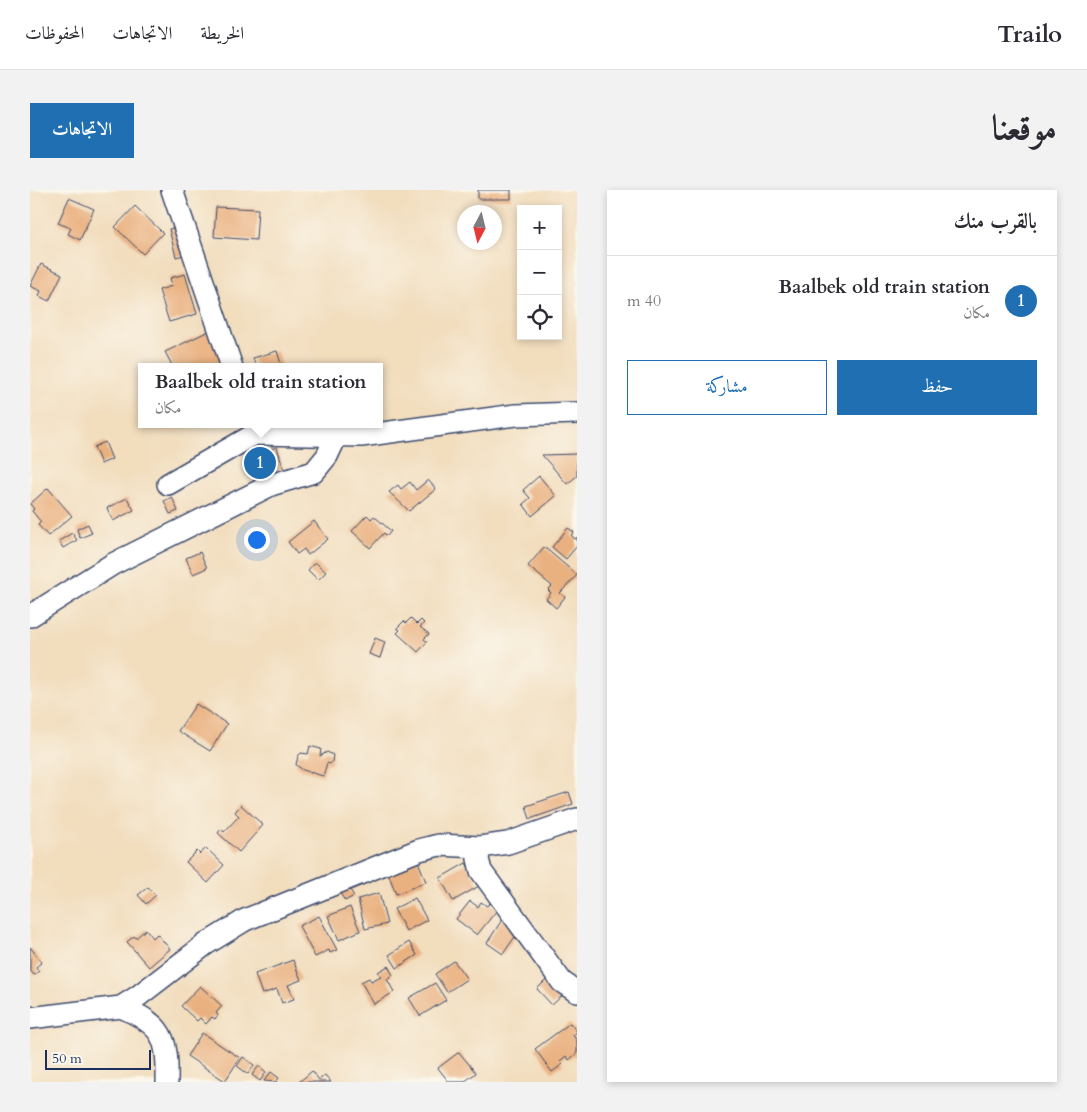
<!DOCTYPE html>
<html lang="ar">
<meta charset="utf-8">
<style>
body{margin:0;font-family:Cardo,Amiri,serif;background:#f2f2f3;color:#2b2b33;direction:rtl}
.controls{position:absolute;right:15px;top:15px;display:grid;overflow:hidden;border-radius:0px;box-shadow:0 2px 8px #0003}
.controls button{width:45px;height:45px;display:grid;place-items:center;padding:0;border:0;border-bottom:1px solid #e1e1e2;background:#fff;color:#2b2b33;font:25px sans-serif}
.compass{position:absolute;left:427px;top:15px;width:45px;height:45px;border-radius:50%;background:#fff;box-shadow:0 2px 8px #0003;rotate:187deg}
.scale{position:absolute;left:15px;bottom:12px;width:106px;box-sizing:border-box;padding-left:5px;border:2px solid #1b2f5e;border-top:0;font-size:14px;line-height:18px;white-space:nowrap;color:#1b2f5e;-webkit-text-stroke:4px #fbf7ec;paint-order:stroke}
.you{position:absolute;left:226px;top:349px;width:18px;height:18px;margin:-12px;border:4px solid #fff;border-radius:50%;background:#1a73e8;box-shadow:0 0 0 8px #1a73e833}
.badge{display:grid;place-items:center;width:32px;height:32px;border-radius:50%;background:#1f6fb2;color:#fff;font-size:16px;font-weight:700}
.pin{position:absolute;translate:-50% -50%;border:2px solid #fff;box-shadow:0 1px 5px #0006}
.popup{position:absolute;left:108px;top:173px;width:245px;height:65px;box-sizing:border-box;display:grid;place-content:center;border-radius:0px;background:#fff;filter:drop-shadow(0 1px 4px #0005);font-size:16px;white-space:nowrap;color:#7c7c81}
.popup b{font-size:19px;color:#2b2b33}
.popup::after{content:'';position:absolute;left:50%;top:100%;margin-left:-10px;border:10px solid transparent;border-top-color:#fff}
.list{margin:0;padding:0;list-style:none}
h2{display:flex;justify-content:space-between;align-items:center;height:65px;margin:0;padding:0 20px;font-size:21px}
h2 small{font-size:16px;font-weight:400;color:#7c7c81}
.list li{display:grid;grid-template-columns:32px 1fr auto;gap:15px;align-items:center;box-sizing:border-box;height:90px;padding:0 20px;border-top:1px solid #e1e1e2}
.list b{display:block;font-size:19px;white-space:nowrap}
.list p{margin:0;font-size:16px;white-space:nowrap;color:#7c7c81}
.list em{font-size:16px;font-style:normal;color:#7c7c81}
.actions{display:flex;gap:10px;padding:15px 20px}
.actions a{flex:1;padding:11px 0;border:1px solid #1f6fb2;border-radius:0px;text-align:center;font-size:18px;color:#1f6fb2}
.actions .main{background:#1f6fb2;color:#fff}
.icon{flex:none;width:28px;height:28px;fill:none;stroke:currentColor;stroke-width:2;stroke-linecap:round;stroke-linejoin:round}
.map{position:relative;flex:none;width:547px;height:892px;overflow:hidden;direction:ltr;border-radius:0px}
header{display:flex;align-items:center;gap:30px;box-sizing:border-box;height:70px;padding:0 25px;background:#fff;border-bottom:1px solid #e1e1e2}
header strong{font-size:24px}
nav{display:flex;gap:28px;margin-inline-start:auto;font-size:18px}
.intro{display:flex;align-items:center;justify-content:space-between;box-sizing:border-box;height:120px;padding:0 30px}
h1{margin:0;font-size:35px}
.button{padding:12px 22px;border-radius:0px;background:#1f6fb2;color:#fff;font-size:18px;font-weight:700}
main{display:flex;gap:30px;padding:0 30px}
aside{flex:1;background:#fff;border-radius:0px;box-shadow:0 2px 8px #0003}
.map>svg:first-child{display:block}
</style>
<header>
<strong>Trailo</strong>
<nav><a>الخريطة</a><a>الاتجاهات</a><a>المحفوظات</a></nav>
</header>
<div class="intro"><h1>موقعنا</h1><a class="button">الاتجاهات</a></div>
<main>
<aside>
<h2>بالقرب منك<small></small></h2>
<ul class="list">
<li><span class="badge">1</span><div><b>Baalbek old train station</b><p>مكان</p></div><em>40 m</em></li>
</ul>
<div class="actions"><a class="main">حفظ</a><a>مشاركة</a></div>
</aside>
<div class="map">
<svg width="547" height="892" viewBox="0 0 547 892">
<rect width="100%" height="100%" fill="#fbf7ec"/>
<filter id="ink" filterUnits="userSpaceOnUse"><feTurbulence type="fractalNoise" baseFrequency=".02" numOctaves="2"/><feDisplacementMap in="SourceGraphic" scale="10" xChannelSelector="R" yChannelSelector="G"/><feConvolveMatrix kernelMatrix="1 2 1 2 8 2 1 2 1" color-interpolation-filters="sRGB"/></filter>
<filter id="wash" filterUnits="userSpaceOnUse"><feTurbulence type="fractalNoise" baseFrequency=".0096" numOctaves="4" result="noise"/><feDisplacementMap in="SourceGraphic" scale="20" xChannelSelector="R" yChannelSelector="G"/><feGaussianBlur stdDeviation="1.12" result="paint"/><feColorMatrix in="noise" values="0 0 0 0 0 0 0 0 0 0 0 0 0 0 0 0 0 1.4 0 .05"/><feComposite in="paint" operator="in"/></filter>
<g filter="url(#wash)">
<rect width="100%" height="100%" fill="#f2ddbd"/>
<g id="blocks">
<path fill="#eab180" d="M 448,0 L 481,0 L 481,9 L 448,9 Z
M 39,8 L 64,19 L 50,50 L 38,44 L 41,38 L 28,33 Z
M 105,16 L 133,43 L 113,64 L 85,37 Z
M 186,17 L 228,19 L 226,50 L 184,47 Z
M 151,36 L 158,64 L 146,67 L 139,39 Z
M 11,74 L 32,84 L 19,111 L 9,106 L 11,101 L 0,96 Z
M 155,84 L 167,124 L 139,132 L 129,100 L 142,96 L 140,88 Z
M 179,141 L 197,177 L 143,177 L 135,162 Z
M 247,161 L 252,177 L 226,177 L 223,168 Z
M 75,252 L 82,269 L 71,274 L 64,257 Z
M 247,257 L 254,280 L 228,289 L 220,266 Z
M 547,264 L 547,286 L 537,294 L 512,265 Z
M 509,286 L 526,306 L 502,326 L 493,314 L 500,308 L 493,300 Z
M 398,290 L 406,299 L 379,321 L 359,302 L 368,295 L 371,299 L 380,292 L 386,300 Z
M 18,298 L 42,326 L 18,346 L 8,335 L 11,332 L 2,321 L 4,319 L 0,314 Z
M 142,307 L 148,321 L 140,324 L 134,311 Z
M 97,308 L 104,320 L 83,331 L 77,318 Z
M 337,325 L 341,329 L 344,326 L 361,341 L 357,346 L 354,343 L 340,358 L 322,341 Z
M 284,331 L 298,349 L 278,365 L 274,359 L 267,364 L 258,352 Z
M 58,334 L 62,343 L 50,348 L 47,339 Z
M 538,338 L 544,342 L 541,345 L 545,349 L 547,347 L 547,356 L 536,369 L 522,357 Z
M 42,343 L 47,350 L 33,358 L 29,351 Z
M 514,357 L 547,385 L 530,403 L 535,407 L 526,418 L 516,409 L 521,403 L 518,400 L 522,396 L 498,376 Z
M 170,362 L 177,378 L 163,384 L 156,368 Z
M 285,372 L 296,382 L 288,390 L 278,380 Z
M 381,428 L 387,434 L 391,430 L 394,433 L 390,437 L 399,444 L 394,449 L 397,452 L 388,462 L 367,443 L 370,440 L 367,438 L 374,431 L 376,433 Z
M 345,448 L 355,452 L 350,468 L 339,464 Z
M 166,514 L 197,534 L 180,561 L 148,541 Z
M 280,556 L 291,559 L 290,566 L 297,562 L 303,565 L 302,572 L 300,574 L 297,573 L 293,586 L 273,580 L 266,575 L 268,566 L 271,563 L 278,564 Z
M 539,602 L 543,614 L 500,629 L 496,616 Z
M 211,615 L 233,635 L 209,662 L 188,643 L 191,639 L 194,642 L 209,626 L 205,622 Z
M 176,658 L 194,675 L 178,693 L 156,672 L 167,661 L 170,664 Z
M 386,666 L 396,692 L 366,704 L 356,677 Z
M 436,673 L 449,696 L 423,711 L 410,688 Z
M 315,692 L 324,706 L 315,711 L 306,697 Z
M 118,697 L 126,705 L 116,714 L 108,705 Z
M 349,703 L 357,734 L 335,739 L 328,709 Z
M 385,708 L 397,730 L 376,741 L 364,719 Z
M 440,711 L 448,717 L 451,712 L 457,716 L 460,713 L 468,719 L 447,745 L 426,729 Z
M 320,717 L 330,741 L 309,750 L 298,726 Z
M 477,722 L 491,738 L 473,764 L 457,753 Z
M 289,726 L 307,760 L 300,763 L 299,760 L 285,767 L 269,736 Z
M 116,739 L 123,748 L 127,744 L 140,759 L 119,777 L 97,752 L 104,746 L 106,748 Z
M 379,752 L 387,765 L 367,778 L 359,765 Z
M 0,757 L 12,772 L 6,777 L 9,781 L 4,785 L 0,780 Z
M 263,770 L 271,790 L 258,795 L 264,809 L 252,813 L 247,799 L 232,804 L 225,784 Z
M 424,771 L 437,789 L 417,802 L 405,784 Z
M 358,776 L 363,785 L 357,789 L 364,802 L 344,814 L 331,792 L 339,788 L 341,791 L 351,786 L 348,782 Z
M 519,787 L 535,803 L 522,815 L 507,799 Z
M 405,793 L 416,810 L 390,826 L 379,808 Z
M 170,796 L 192,816 L 186,823 L 188,825 L 185,829 L 182,827 L 176,834 L 170,828 L 167,831 L 151,816 Z
M 540,833 L 547,842 L 543,845 L 547,851 L 547,863 L 539,870 L 536,866 L 530,871 L 533,874 L 522,882 L 505,859 Z
M 172,843 L 210,868 L 195,891 L 157,866 Z
M 429,862 L 446,883 L 434,892 L 419,892 L 408,878 Z
M 213,867 L 224,875 L 218,884 L 207,876 Z
M 229,876 L 236,882 L 230,891 L 222,885 Z
M 282,881 L 289,890 L 295,885 L 301,892 L 269,892 Z
M 241,882 L 249,888 L 246,892 L 234,891 Z"/>
</g>
</g>
<g filter="url(#ink)">
<use href="#blocks" fill-opacity="0" stroke="#3b496c" stroke-width="1"/>
<g fill="none" stroke-linecap="round" stroke-linejoin="round">
<defs>
<path id="minor" d="M 142,0 L 202,177
M 138,294 L 225,244 L 331,246 L 486,225 L 547,223
M 0,426 L 83,374 L 241,295 L 284,282 L 297,266 L 306,247
M 450,657 L 448,669 L 451,681 L 532,792 L 547,802
M 91,817 C 133,835 138,847 137,892
M 0,828 L 91,817 L 107,807 L 176,754 L 215,730 L 389,660 L 409,655 L 450,657 L 478,653 L 547,629"/>
</defs>
<use href="#minor" stroke="#3b496c" stroke-width="24"/>
<use href="#minor" stroke="#fff" stroke-width="21"/>
</g>
</g>
</svg>
<div class="controls">
<button>+</button>
<button>−</button>
<button><svg class="icon" aria-label="locate" viewBox="0 0 24 24"><circle cx="12" cy="12" r="6"/><path d="M12 2v4M12 18v4M2 12h4M18 12h4"/></svg></button>
</div>
<svg class="compass" viewBox="-18 -18 36 36"><path d="M0-13l5 13h-10z" fill="#e53935"/><path d="M0 13l5-13h-10z" fill="#7c7c81"/></svg>
<div class="scale">50 m</div>
<div class="you"></div>
<div class="pin badge" style="left:230px;top:273px">1</div>
<div class="popup"><b>Baalbek old train station</b>مكان</div>
</div>
</main>
